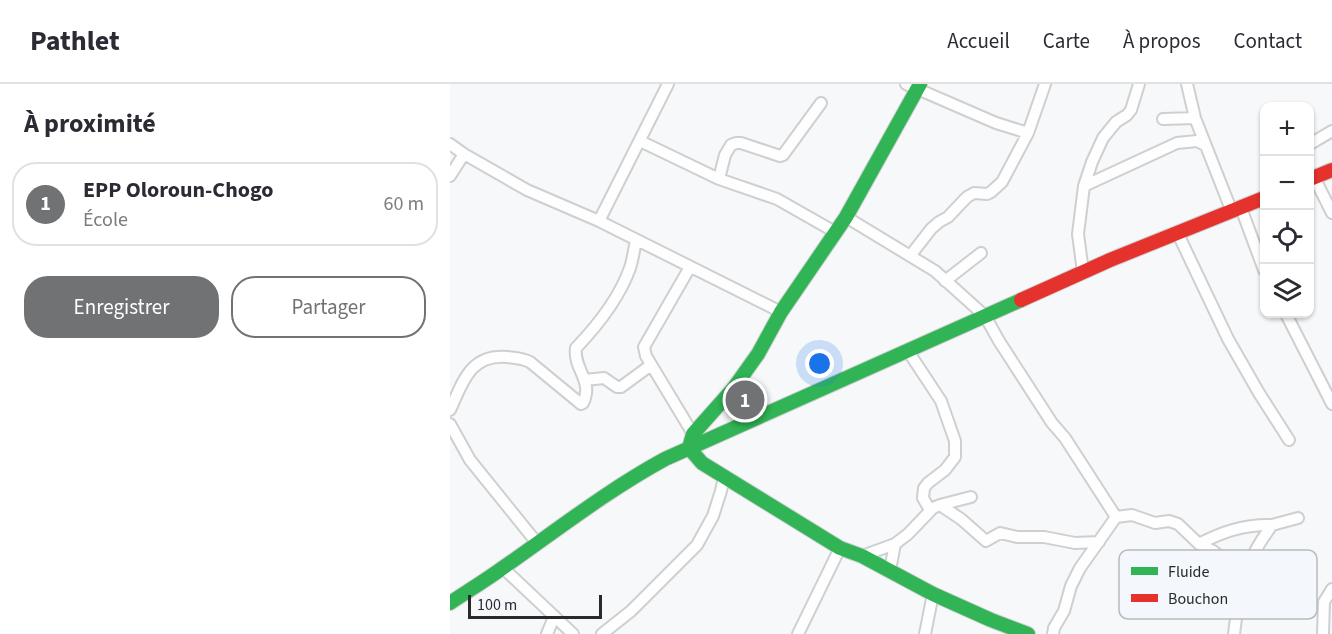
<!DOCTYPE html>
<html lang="fr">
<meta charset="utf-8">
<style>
body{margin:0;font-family:"Source Sans 3",sans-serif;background:#f2f2f3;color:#2b2b33}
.controls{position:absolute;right:18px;top:18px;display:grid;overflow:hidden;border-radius:12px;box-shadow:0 2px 4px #0004}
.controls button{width:54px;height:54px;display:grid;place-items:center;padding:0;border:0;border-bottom:2px solid #e1e1e2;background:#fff;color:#2b2b33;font:30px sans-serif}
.scale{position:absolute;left:18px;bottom:15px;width:134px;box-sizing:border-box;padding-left:6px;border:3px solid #292a2c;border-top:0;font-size:16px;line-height:21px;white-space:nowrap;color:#292a2c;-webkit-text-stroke:4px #f4f8fc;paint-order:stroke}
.you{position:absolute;left:370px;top:280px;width:21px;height:21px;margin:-15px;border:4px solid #fff;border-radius:50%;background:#1a73e8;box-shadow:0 0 0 9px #1a73e833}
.badge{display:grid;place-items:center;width:39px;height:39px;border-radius:50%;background:#717274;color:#fff;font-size:20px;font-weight:700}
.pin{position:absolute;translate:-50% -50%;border:3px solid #fff;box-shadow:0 2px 6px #0006}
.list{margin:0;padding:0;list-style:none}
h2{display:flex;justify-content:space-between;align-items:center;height:78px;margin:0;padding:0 24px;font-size:26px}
h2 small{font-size:20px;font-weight:400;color:#7c7c81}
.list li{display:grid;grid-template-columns:39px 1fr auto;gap:18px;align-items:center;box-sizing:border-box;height:84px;margin:0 12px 12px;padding:0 12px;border:2px solid #e1e1e2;border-radius:24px}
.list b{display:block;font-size:22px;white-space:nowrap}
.list p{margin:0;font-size:20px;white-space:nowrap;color:#7c7c81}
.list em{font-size:20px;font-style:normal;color:#7c7c81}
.actions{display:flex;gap:12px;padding:18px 24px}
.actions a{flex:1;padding:14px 0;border:2px solid #717274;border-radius:24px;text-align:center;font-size:21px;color:#717274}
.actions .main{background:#717274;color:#fff}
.icon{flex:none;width:33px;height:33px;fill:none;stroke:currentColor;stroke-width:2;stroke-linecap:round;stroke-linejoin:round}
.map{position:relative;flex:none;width:882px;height:550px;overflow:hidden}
header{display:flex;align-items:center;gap:36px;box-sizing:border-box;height:84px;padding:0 30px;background:#fff;border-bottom:2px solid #e1e1e2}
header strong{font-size:28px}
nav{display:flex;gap:33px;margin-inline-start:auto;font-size:21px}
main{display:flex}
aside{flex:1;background:#fff}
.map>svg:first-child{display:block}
</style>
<header>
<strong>Pathlet</strong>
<nav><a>Accueil</a><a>Carte</a><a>À propos</a><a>Contact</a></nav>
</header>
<main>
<aside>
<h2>À proximité<small></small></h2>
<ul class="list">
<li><span class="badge">1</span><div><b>EPP Oloroun-Chogo</b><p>École</p></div><em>60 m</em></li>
</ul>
<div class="actions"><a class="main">Enregistrer</a><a>Partager</a></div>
</aside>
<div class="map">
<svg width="882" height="550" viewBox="0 0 882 550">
<rect width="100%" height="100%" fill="#f6f8fa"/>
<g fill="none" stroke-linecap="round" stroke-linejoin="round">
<defs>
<path id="street" d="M 456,0 L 546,39 L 578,49
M 737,0 L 745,34 L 782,128
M 713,35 L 745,34
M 190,57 L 269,95 L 327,115 L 385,148
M 0,60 L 14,70 L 77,106 L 149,137 L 331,228
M 860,60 L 882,47
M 0,92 L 14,70
M 864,93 L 882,129
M 269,95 L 275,71 L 281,61 L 286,59 L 291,59 L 330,72 L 333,71 L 371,19
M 634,102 L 727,59 L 747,57 L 755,61
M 791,124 L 814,186
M 396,133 L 485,187 L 535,232 L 549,257 L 602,339 L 615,354 L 666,433
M 149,137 L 218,0
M 728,150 L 778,255 L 809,309 L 839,356
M 460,172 L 481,145 L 489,138 L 498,133 L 517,113 L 524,109 L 537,110 L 541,108 L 552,98 L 578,49 L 595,0
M 240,183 L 194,263 L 196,272 L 243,350
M 633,188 L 628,150 L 634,102 L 642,78 L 653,54 L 666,38 L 677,31 L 681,26 L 689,0
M 495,197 L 531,169
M 836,230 L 882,320
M 458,267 L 491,317 L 505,357 L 505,373 L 495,386 L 478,399 L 474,404 L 473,414 L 480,426
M 135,296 L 154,294 L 167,303 L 171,303 L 201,281
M 0,326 C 13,298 20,270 57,273 C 65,274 72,274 80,278 L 131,320 L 133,319 C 144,297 123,285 126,264 C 148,241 169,215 180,184 C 183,175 184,165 186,157
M 0,340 L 20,376 L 87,459
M 490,421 L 521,413
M 749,460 C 771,448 797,440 822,441
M 412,472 L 445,460
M 53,484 L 123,550
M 440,486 L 445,460 L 458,450 L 483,424 L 490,421 L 511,435 L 536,457 L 550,449 L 567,453 L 594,453 L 625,459 L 649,458
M 97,550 L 104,533
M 152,550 L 181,527 L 247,461 L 263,432 L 271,407 L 274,393
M 348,550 L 390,464
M 475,550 L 483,510
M 603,550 L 604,544 L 614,527 L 621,502 L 630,484 L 666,433 L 682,431 L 705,439 L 719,437 L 728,440 L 749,460 L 763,467 L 780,480 L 797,485
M 784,550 C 787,523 793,495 804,470 C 808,460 816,450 822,441 L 848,434
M 873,550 L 874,518 L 882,505"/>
<path id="fast" d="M 470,0 L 396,133 L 331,228 L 308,270 L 283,305 L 243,350 L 239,364 L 252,379 L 390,464 L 412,472 L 483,510 L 541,536 L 578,550
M 0,519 C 18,507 36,496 54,483 C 107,446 158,406 215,375 L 571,216"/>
<path id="jam" d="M 860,95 L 882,86
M 571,216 L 660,176 L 814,114"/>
</defs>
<use href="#street" stroke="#cecfd1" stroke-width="14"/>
<use href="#fast" stroke="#cecfd1" stroke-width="16"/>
<use href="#jam" stroke="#cecfd1" stroke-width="16"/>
<use href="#street" stroke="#fefefe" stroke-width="10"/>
<use href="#fast" stroke="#30b455" stroke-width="14"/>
<use href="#jam" stroke="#e5322d" stroke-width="14"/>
</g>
<rect x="669" y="466" width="198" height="69" rx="9" fill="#f4f8fc" stroke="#b7babe" stroke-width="1.5"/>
<rect x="681" y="483" width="27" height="8" fill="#30b455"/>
<rect x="681" y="510" width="27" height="8" fill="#e5322d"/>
<g font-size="16" fill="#292a2c">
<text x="718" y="493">Fluide</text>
<text x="718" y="520">Bouchon</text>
</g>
</svg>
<div class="controls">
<button>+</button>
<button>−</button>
<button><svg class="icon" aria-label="locate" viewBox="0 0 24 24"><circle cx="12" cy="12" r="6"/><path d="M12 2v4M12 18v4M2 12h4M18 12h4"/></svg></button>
<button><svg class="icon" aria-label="layers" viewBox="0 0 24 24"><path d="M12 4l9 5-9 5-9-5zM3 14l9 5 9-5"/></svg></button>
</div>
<div class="scale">100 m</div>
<div class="you"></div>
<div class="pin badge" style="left:295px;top:316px">1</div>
</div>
</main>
